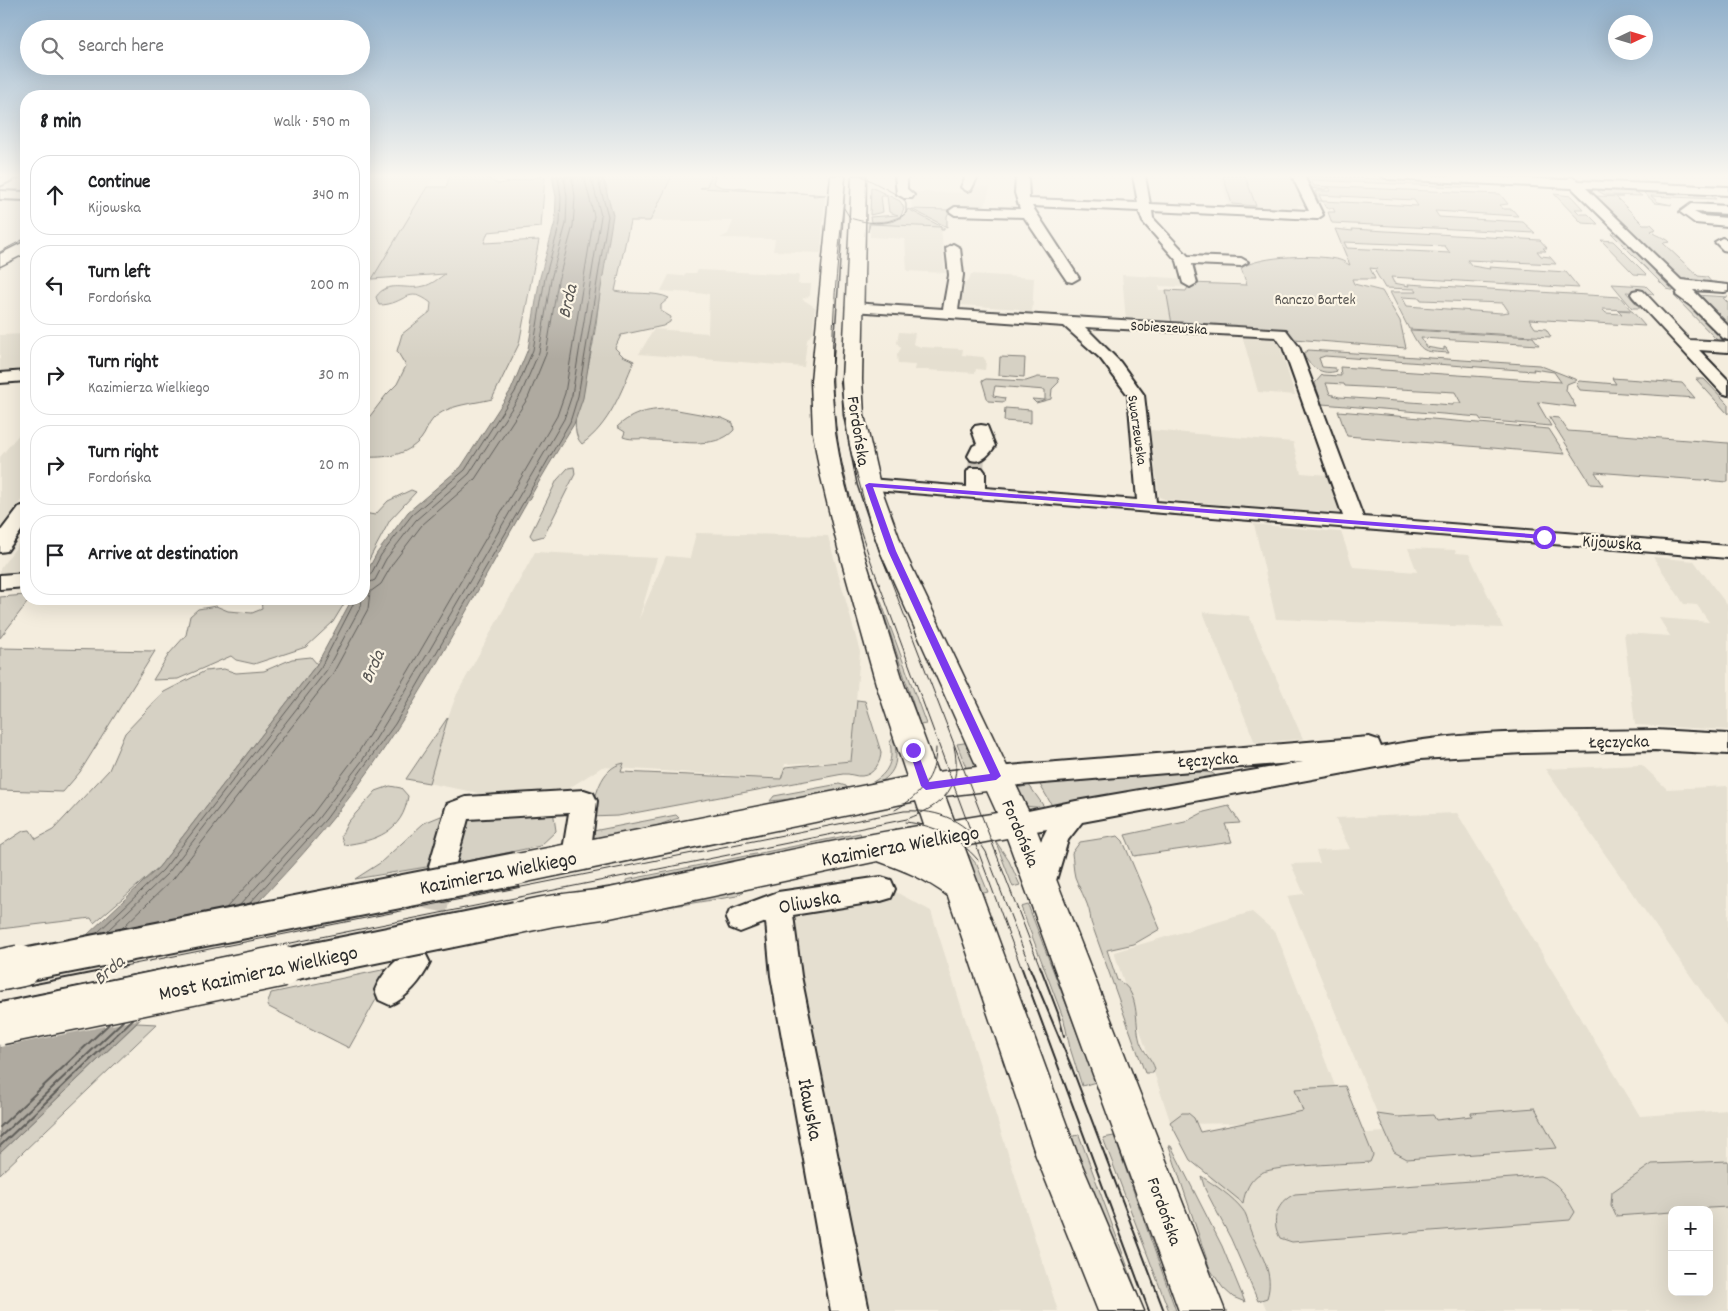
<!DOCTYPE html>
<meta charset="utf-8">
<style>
body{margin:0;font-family:Dekko,sans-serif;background:#f2f2f2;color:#202124}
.controls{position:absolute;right:15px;bottom:15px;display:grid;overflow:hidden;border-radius:10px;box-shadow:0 5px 20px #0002}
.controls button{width:45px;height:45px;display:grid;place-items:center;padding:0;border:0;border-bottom:1px solid #e0e0e0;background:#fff;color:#202124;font:25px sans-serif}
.compass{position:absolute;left:1608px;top:15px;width:45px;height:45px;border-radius:50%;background:#fff;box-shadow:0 5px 20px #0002;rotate:86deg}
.stop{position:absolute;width:15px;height:15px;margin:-11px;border:4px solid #7c3aed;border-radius:50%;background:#fff}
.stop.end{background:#7c3aed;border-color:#fff;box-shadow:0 1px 5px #0008}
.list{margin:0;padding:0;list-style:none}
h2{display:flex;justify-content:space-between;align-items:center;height:65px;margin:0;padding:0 20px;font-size:21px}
h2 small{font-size:16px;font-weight:400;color:#757577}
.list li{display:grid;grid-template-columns:32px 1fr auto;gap:15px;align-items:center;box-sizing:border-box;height:80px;margin:0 10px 10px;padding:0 10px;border:1px solid #e0e0e0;border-radius:20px}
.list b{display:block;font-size:19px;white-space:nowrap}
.list p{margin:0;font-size:16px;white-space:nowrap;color:#757577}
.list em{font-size:16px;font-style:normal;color:#757577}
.icon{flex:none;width:28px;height:28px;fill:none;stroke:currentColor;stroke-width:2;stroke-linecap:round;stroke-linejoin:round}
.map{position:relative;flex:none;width:1728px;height:1311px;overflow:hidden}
.search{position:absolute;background:#fff;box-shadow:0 5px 20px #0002;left:20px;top:20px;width:350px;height:55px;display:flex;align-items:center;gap:12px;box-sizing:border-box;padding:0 18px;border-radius:28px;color:#757577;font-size:19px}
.panel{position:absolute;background:#fff;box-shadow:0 5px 20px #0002;left:20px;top:90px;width:350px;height:515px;border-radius:20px}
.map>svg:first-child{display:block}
</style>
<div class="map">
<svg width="1728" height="1311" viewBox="0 0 1728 1311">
<rect width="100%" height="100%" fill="#f4edde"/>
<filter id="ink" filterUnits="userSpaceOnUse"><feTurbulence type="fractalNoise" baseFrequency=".02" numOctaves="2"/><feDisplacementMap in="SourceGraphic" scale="10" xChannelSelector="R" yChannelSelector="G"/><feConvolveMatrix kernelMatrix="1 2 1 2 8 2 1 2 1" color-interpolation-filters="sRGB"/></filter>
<g filter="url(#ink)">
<path fill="#e5dfd0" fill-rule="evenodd" d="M 364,176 L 434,176 L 371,282 L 364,282 Z
M 670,176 L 715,176 L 713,183 L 721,187 L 825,194 L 821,253 L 773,251 L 775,239 L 720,238 L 728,234 L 733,221 L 650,221 Z
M 1220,176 L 1287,176 L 1295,184 L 1305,205 L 1297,205 L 1300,212 L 1229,208 Z
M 970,186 L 990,187 L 984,210 L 912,208 L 910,192 L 967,193 Z
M 870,224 L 941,227 L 945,273 L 907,271 L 905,239 L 870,237 Z
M 698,270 L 799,275 L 798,284 L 811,284 L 810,296 L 802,299 L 815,307 L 813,332 L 807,340 L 804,367 L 639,354 L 654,329 L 708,333 L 709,294 L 661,291 L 669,275 L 683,276 L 686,273 L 696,273 Z
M 971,274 L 1034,278 L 1032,315 L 1020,315 L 1020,309 L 961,305 L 962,298 L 959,295 L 964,294 L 964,282 L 968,282 Z
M 1122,275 L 1174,278 L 1184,281 L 1184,287 L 1159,286 L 1160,290 L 1166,290 L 1172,324 L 1126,321 Z
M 899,332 L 915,333 L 913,344 L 921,347 L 963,349 L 962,355 L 983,357 L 986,361 L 985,370 L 976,369 L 975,373 L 927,370 L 914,370 L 915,365 L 898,364 L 897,355 L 901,348 L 897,343 Z
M 26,334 L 26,362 L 20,369 L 0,371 L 0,335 Z
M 1242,335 L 1277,337 L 1295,395 L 1258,392 Z
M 26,426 L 26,494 L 0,528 L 0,457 Z
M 1150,430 L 1293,442 L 1301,473 L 1329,475 L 1342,514 L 1167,500 L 1159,497 Z
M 1254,524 L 1341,532 L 1353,567 L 1417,572 L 1408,548 L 1455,550 L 1456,553 L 1469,554 L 1503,628 L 1276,619 Z
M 696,533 L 828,536 L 860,652 L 851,761 L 785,764 L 781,779 L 602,767 L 566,790 L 486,797 L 474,792 L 406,779 L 448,717 L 457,694 L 535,552 L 657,558 L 639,619 L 666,556 L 690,558 Z
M 26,534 L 26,574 L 0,575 L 0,569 Z
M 1653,557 L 1694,561 L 1728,606 L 1728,730 L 1635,725 L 1624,633 L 1670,636 L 1659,618 L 1709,622 L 1697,605 L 1684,604 Z
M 1203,612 L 1249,616 L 1303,739 L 1255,743 Z
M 1642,765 L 1667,789 L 1728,786 L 1728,1029 L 1545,769 Z
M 1457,813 L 1640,1116 L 1728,1110 L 1728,1311 L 1267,1311 L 1196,1144 L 1385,1132 L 1287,896 L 1304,894 L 1291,864 L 1320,863 L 1316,851 L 1350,849 L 1335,818 ZM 1672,1210 L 1709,1210 L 1709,1292 L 1672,1292 Z
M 892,890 L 931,911 L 1058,1311 L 869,1311 L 791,919 L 797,911 Z
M 1252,912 L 1276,933 L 1349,1122 L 1171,1124 L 1114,952 Z"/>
<path fill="#d6d1c4" stroke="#807e78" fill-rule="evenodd" d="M 450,176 L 483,176 L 498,184 L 545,176 L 541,227 L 488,232 L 484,243 L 539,240 L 519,344 L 492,399 C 473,404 448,404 433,419 C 428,424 426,433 421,439 C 406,456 385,458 364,457 L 364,424 L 386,395 L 397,384 L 406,366 L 397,351 L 402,334 L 430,312 L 431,303 C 407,284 406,305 379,305 L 376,297 C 388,279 406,291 424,286 C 431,285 439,278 445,274 L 372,279 L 427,187 L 446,187 Z
M 602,176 L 672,176 L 650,221 L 630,221 L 615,291 C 632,295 655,291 669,298 L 661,305 L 661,311 L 671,317 L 670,322 L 663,326 L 621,335 L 615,348 L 623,356 L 634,361 C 621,392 610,424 582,444 C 566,429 583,386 588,367 C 602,309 602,248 607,188 Z
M 711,176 L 715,176 L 713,183 L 721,187 L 826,195 L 813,196 L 814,194 L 700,188 L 707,186 Z
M 1223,176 L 1245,176 L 1256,206 L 1232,204 Z
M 1305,176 L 1475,183 L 1481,188 L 1311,180 L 1314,186 L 1500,194 L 1508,204 L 1500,205 L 1503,209 L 1512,209 L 1518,216 L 1435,211 L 1439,217 L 1523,222 L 1535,233 L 1332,223 L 1328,212 L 1335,212 L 1333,208 L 1326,208 L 1322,201 L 1318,201 L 1315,191 L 1331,191 L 1329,187 L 1324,190 L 1311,188 ZM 1319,195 L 1414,200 L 1418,206 L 1322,201 Z
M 871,187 L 900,201 L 904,208 L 901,216 L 888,221 L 871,222 L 870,217 L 898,215 L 889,212 L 887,196 L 881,196 L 883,212 L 870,215 Z
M 1603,188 L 1633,190 L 1642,196 L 1605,195 L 1598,191 Z
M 1647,191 L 1709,194 L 1716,199 L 1651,196 L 1658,202 L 1672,205 L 1655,203 L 1644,193 Z
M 1554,194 L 1571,196 L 1583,209 L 1575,209 L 1580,214 L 1588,214 L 1598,224 L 1582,223 Z
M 1594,196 L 1623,197 L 1616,197 L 1643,224 L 1651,224 L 1656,229 L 1651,231 C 1656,237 1664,236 1670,242 L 1663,243 L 1698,276 L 1707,277 L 1713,284 L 1678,278 Z
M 908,209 L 944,228 L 944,230 L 941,230 L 941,227 L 870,224 L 868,232 L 869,223 C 883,224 902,223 908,209 Z
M 911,209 L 950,210 L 947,216 L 947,227 Z
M 1335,229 L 1353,231 L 1352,229 L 1540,240 L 1547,248 L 1543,248 L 1546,251 L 1537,251 L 1541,256 L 1550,257 L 1556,264 L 1467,260 L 1472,266 L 1490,269 L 1489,267 L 1566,272 L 1579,288 L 1391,277 L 1394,283 L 1409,286 L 1408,284 L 1620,297 L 1631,310 L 1602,309 L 1606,313 L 1622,314 L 1618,310 L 1632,311 L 1645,326 L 1529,319 L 1535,328 L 1546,329 L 1551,337 L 1409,329 L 1390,292 L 1417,292 L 1415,289 L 1385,288 L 1375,271 L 1377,269 L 1370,268 L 1375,279 L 1352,279 L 1354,284 L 1382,291 L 1400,321 L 1406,348 L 1294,339 L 1284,331 L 1172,324 L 1166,290 L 1186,291 L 1190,283 L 1247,285 L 1241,268 C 1261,255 1317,254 1340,260 C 1344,261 1347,264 1350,265 ZM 1344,242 L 1445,246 L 1450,253 L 1347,248 ZM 1402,297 L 1420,298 L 1421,300 L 1503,303 L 1509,312 L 1501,313 L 1407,306 Z
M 1611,233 L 1622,237 L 1676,291 L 1667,289 Z
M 1601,240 L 1613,241 L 1647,275 L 1634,274 Z
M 1612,284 L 1646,286 L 1654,294 L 1626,292 L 1640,308 L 1632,308 Z
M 1695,295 L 1728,297 L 1723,298 L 1728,303 L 1728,327 Z
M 1674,296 L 1681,296 L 1725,342 L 1721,344 Z
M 1410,330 L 1533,337 L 1539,345 L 1421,338 L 1426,347 L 1444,350 L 1444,347 L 1446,348 L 1449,353 C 1422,351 1423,354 1410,330 Z
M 1308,350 L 1539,365 L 1577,380 L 1567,384 L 1566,390 L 1576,407 L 1537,402 L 1551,426 L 1481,420 L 1479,417 L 1322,404 L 1315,383 L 1322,375 L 1341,376 L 1340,367 L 1561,382 L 1554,372 L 1533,369 L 1534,371 L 1325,356 L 1319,358 L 1322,367 L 1335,368 L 1337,371 C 1322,376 1310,367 1303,354 ZM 1326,383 L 1344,384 L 1345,386 L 1455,392 L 1461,403 L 1453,403 L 1453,405 L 1339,397 L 1330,394 Z
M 1000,357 L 1025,358 L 1024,377 L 999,375 Z
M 1038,377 L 1058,378 L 1059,382 L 1052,389 L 1051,399 L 1036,403 L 1032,399 L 1045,400 L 1045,390 L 995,386 L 993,396 L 1005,398 L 1004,402 L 988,401 L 982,381 L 986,379 L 1026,381 Z
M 1612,378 L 1682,383 L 1695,398 L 1580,390 L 1576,384 L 1579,381 L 1616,384 Z
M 1696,379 L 1704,379 L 1728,404 L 1728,414 Z
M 1005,408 L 1031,410 L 1031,423 L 1004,421 Z
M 672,409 L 722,418 L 733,423 L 734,430 C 715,451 677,440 651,440 C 641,437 633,441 623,437 L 625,432 L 617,427 C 633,412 650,409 672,409 Z
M 1338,411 L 1549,429 L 1565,454 L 1347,436 Z
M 1549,417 L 1559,418 L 1568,431 L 1728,443 L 1728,482 L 1595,472 L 1603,485 L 1591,484 Z
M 574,467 L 575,474 L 544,536 L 533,539 L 530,535 L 557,480 L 568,468 Z
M 411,490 L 416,492 L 390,520 L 364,569 L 364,513 L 375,515 L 388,501 Z
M 861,558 L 865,558 L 926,724 L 920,725 L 883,611 Z
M 26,595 L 26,599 L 30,599 L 0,638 L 0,597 Z
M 261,599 L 347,599 L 333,622 L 306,647 L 254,664 L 236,660 L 231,656 L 178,679 L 153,680 L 169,654 L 186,635 L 190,616 L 198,609 L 216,606 L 228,611 L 252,613 L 262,609 Z
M 0,648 L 155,651 L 80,772 L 63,792 L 0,790 Z
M 311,657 L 317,664 L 159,867 L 94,923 L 91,918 L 0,929 L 0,846 L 23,831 L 30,830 L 36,839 L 53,830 L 109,770 L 125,733 L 164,692 L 205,671 L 224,669 L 236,673 L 264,671 L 292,659 Z
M 857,700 L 865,701 L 881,752 C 881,762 874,775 862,776 C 856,777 850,773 843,774 L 618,816 L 590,817 C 596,797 599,768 624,763 L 621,772 L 781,779 L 785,767 L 851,761 Z
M 448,717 L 429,783 L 406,779 Z
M 893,738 C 901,765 893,779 867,788 L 867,785 C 887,776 894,763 890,742 Z
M 971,742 L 976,763 L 974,767 L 967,770 L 957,744 Z
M 1204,772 L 1212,773 L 1219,778 L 1054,809 L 1039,783 L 1134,775 Z
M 839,784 L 846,786 L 848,790 L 841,794 L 770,801 L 774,796 Z
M 1029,785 L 1045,808 L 1025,806 L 1015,789 Z
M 390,786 L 401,788 L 408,796 C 403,832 375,841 344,845 L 341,836 L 348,822 L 376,791 Z
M 1229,806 L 1240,823 L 1225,824 L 1232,842 L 1134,856 L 1125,835 L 1185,822 L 1204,812 Z
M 553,810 L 556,831 L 540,846 L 452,864 L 462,816 Z
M 676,815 L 679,818 C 655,825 617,845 592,839 L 588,832 Z
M 441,816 L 443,821 L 438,865 L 355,879 L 380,863 L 424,823 Z
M 860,833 L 862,839 L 627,889 L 626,880 Z
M 1118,836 L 1123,841 L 1160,929 L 1134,944 L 1107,950 L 1117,980 C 1141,991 1134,1021 1140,1042 C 1144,1053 1152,1059 1155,1069 L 1153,1073 L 1145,1073 L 1091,922 C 1090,904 1081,893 1075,877 C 1073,869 1073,860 1072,853 L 1080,842 Z
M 995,840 L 1009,861 L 1020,885 L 1013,887 Z
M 966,851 L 977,865 L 988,892 L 975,895 Z
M 747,889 L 737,896 L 611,916 Z
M 1028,905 L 1096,1082 L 1082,1086 L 1070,1048 L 1064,1020 L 1021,907 Z
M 406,965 L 383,987 L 349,1048 L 267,1006 L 271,993 Z
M 137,1023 L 157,1024 L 0,1174 L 0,1153 Z
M 1345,1086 L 1373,1155 L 1370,1162 C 1349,1164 1276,1165 1261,1173 C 1250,1179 1245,1191 1243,1203 L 1190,1160 L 1170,1122 L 1182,1113 L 1188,1113 L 1194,1118 L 1200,1132 L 1303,1111 L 1295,1089 Z
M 1535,1108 L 1557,1148 L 1407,1159 L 1394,1152 L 1377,1114 L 1398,1117 L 1433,1115 L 1436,1120 L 1472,1116 L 1471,1113 Z
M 1079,1135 L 1144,1311 L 1063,1138 Z
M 1114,1136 L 1176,1311 L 1169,1311 L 1103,1138 Z
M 1169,1146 L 1171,1146 L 1222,1246 L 1245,1302 L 1233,1297 L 1223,1288 L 1210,1269 Z
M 1728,1161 L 1728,1207 L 1672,1210 L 1672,1212 L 1616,1216 L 1611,1205 L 1612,1192 L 1652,1164 Z
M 1201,1176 C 1216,1186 1232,1196 1243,1210 C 1248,1216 1248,1225 1251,1232 C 1260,1254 1275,1273 1267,1298 L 1258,1301 L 1231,1239 L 1205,1189 Z
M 1540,1176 C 1560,1183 1565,1195 1575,1212 L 1570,1220 L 1292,1242 L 1280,1238 C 1270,1220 1277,1202 1295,1194 Z"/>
<path fill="#afaaa0" stroke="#7a7771" d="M 552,176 L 602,176 L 613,215 L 583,398 L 574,424 C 503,536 447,658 371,768 C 330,827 280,880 230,931 C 155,1007 77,1079 0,1153 L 0,1006 L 87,935 L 159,867 L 317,664 L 352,599 L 364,599 L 364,577 L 377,553 L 408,512 L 461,467 L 511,390 L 528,349 L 540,277 L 555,222 L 556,197 Z"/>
<path fill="#f4edde" d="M 226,939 L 146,1018 L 0,1047 L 0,1003 L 32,977 Z"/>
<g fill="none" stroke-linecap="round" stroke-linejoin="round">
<path stroke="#605e5a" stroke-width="1" d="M 364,578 L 370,576 L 381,555 L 412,515 L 465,470 L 515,392 L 533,350 L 545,278 L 560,223 L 561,197 L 558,176
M 364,585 L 375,580 L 386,559 L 416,520 L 469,474 L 521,394 L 539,352 L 551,279 L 566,224 L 567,197 L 564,176
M 249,904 L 326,819 L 395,724 L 570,422 L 578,396 L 608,216 L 597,176
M 239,906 L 317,820 L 362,761 L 411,682 L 564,419 L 572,395 L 601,216 L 591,176
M 226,908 L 311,816 L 356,756 L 408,672 L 557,416 L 565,393 L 594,216 L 584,176
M 121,929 L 174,878 L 332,675 L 368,609 L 370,592 L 381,584 L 393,563 L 422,525 L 475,479 L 528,398 L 546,354 L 558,281 L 573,226 L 575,197 L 572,176
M 107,931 L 168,873 L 326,671 L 361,606 L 362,599
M 96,934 L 163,870 L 321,667 L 356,599"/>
<path stroke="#605e5a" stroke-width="2" d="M 0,1127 L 109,1024
M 0,1137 L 123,1021
M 0,1146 L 134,1018"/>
<path stroke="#ccc6ba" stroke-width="16" stroke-dasharray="16 8" stroke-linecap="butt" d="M 976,472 L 977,456"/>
<path stroke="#ccc6ba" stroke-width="26" stroke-dasharray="26 13" stroke-linecap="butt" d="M 421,947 L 434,911 L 442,872"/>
<defs>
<path id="minor" d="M 5,176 L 20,176 L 0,186 L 0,178 Z
M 895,176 L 907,176 L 907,189 L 914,195 L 912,198 L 904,198 L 897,194 Z
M 966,176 L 978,176 L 971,190 L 967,191 L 961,187 Z
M 1016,176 L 1028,176 L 1029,199 L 1138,203 L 1133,176 L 1145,176 L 1150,204 L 1309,211 L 1292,176 L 1304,176 L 1323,215 L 1317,219 L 1152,211 L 1153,218 L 1188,256 L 1241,258 L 1248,262 L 1241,266 L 1192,264 L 1197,283 L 1190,287 L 1183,283 L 1177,261 L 1143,222 L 1139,211 L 1032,206 L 1079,278 L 1072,282 L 1067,281 L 1024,217 L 955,215 L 949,211 L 955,207 L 1020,209 L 1015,193 Z
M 1382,176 L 1460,176 L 1565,180 L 1571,177 L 1579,181 L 1728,187 L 1728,195 L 1586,188 L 1681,280 L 1728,285 L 1728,291 L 1724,292 L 1693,290 L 1728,326 L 1728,340 L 1723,338 L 1691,306 L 1676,295 L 1678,292 L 1572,188 L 1388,179 Z
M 0,191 L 26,192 L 26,200 L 0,199 Z
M 1691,204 L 1728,206 L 1728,214 L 1694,212 L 1702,216 L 1728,218 L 1728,226 L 1695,223 L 1680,212 Z
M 1722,238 L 1728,240 L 1728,251 L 1723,250 L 1715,242 Z
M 953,244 L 960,248 L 963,275 L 958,310 L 1286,330 L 1299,347 L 1363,517 L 1728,546 L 1728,558 L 862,489 L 860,485 L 862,481 L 869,479 L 967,487 L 967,472 L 970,468 L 982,468 L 985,472 L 985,488 L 1137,500 L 1128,395 L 1100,358 L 1064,326 L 853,311 L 846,307 L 853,303 L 943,309 L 949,275 L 946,248 ZM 1085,327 L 1276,337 L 1283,347 L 1343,516 L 1156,502 L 1144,395 L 1120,362 Z
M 1638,290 L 1643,291 L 1689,340 L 1728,342 L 1728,352 L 1699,350 L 1728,380 L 1728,395 L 1722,393 L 1633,297 L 1631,294 L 1633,291 Z
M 26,371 L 26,381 L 0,383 L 0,373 Z
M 981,425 L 987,426 L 995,446 C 989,455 982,463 971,460 L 968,456 L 973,446 L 977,444 L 972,430 L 975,426 Z
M 26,505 L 26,524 L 7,551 L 0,552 L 0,532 L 19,507 Z
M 26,573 L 26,587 L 0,589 L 0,575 Z
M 1655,730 L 1728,734 L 1728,754 L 1655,750 L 1523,753 L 1420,759 L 1082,822 L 1068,840 L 1052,894 L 1042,897 L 1032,894 C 1024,875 1038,846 1047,829 L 1018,834 L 1009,831 L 1005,823 L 1009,815 L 1076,801 L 1303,762 L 996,787 L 987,784 L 983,777 L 987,770 L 996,767 L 1369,737 L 1378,740 L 1381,747 C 1471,729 1564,732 1655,730 Z
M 584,790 L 593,793 L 597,801 L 590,856 L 586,864 L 576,868 L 566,864 L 562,856 L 569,813 L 468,819 L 453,874 L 443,878 L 433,874 L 429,866 L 447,804 L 466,797 Z
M 881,877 L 891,880 L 895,889 L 891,898 L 881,901 L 793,915 L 801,976 L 869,1311 L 831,1311 L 771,976 L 766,922 L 740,932 L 730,928 L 726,919 L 730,910 L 778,892 Z
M 415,949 L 425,953 L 430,963 C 422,980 407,998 390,1005 L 379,1000 L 375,990 C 382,973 398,956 415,949 Z"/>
<path id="major" d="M 831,176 L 845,176 L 831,381 L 835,433 L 842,473 L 862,548 L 904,684 L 937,772 L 977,767 L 880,551 L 858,485 L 844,415 L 842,380 L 852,176 L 866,176 L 862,380 L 864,415 L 880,485 L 904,551 L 1034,823 L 1225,1311 L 1179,1311 L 1007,838 L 964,846 L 1077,1153 L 1144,1311 L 1098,1311 L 1036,1156 L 948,896 C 926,879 903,870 878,861 L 610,918 L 554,926 L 516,934 L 504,929 L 499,918 L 504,907 C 541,893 581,894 619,886 C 720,865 822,842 924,825 L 916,801 L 517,884 L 505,879 L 500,869 L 505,859 L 517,854 L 907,777 L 876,684 L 838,548 L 820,473 L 813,433 L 811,381 ZM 987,791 L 997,813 L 954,820 L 945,796 Z
M 26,241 L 26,253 L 0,266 L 0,254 Z"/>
</defs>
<use href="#minor" stroke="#2b2b2b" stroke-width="4"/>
<use href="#major" stroke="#2b2b2b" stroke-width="3"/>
<use href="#minor" fill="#fcf5e5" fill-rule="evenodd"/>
<use href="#major" fill="#fcf5e5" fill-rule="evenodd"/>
<path stroke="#2b2b2b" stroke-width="1" d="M 846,176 C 838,264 825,354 838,442 C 845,486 859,528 874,570 L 1021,967
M 844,208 L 850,218 C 869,224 890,226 906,213 L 906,204 L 903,198 L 862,176
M 0,252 L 26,238
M 840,380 L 849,445 L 873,534 L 1040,967
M 895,810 C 920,796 936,777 936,748
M 905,822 C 935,825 958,837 978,860
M 119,967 L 904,811 C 940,809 967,821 986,852 L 1030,967
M 172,967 L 907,819 C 944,805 963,787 954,746"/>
<path stroke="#2b2b2b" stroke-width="2" d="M 1021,966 L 1149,1311
M 1029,966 L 1072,1068 L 1164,1311
M 1040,966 L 1058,1013 L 1064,1036
M 0,991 L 126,966
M 0,1002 L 178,966"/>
<defs>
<path id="major-bridge-far1" d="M 14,967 L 517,869
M 276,967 L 516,918"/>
<path id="major-bridge" d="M 0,970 L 20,966
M 0,1024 L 282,966"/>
</defs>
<use href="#major-bridge-far1" stroke="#2b2b2b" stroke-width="36" stroke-linecap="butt"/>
<use href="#major-bridge" stroke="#2b2b2b" stroke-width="44" stroke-linecap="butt"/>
<use href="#major-bridge-far1" stroke="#fcf5e5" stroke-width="32"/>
<use href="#major-bridge" stroke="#fcf5e5" stroke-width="41"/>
</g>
</g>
<linearGradient id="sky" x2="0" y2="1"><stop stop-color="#91b0cb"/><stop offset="0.49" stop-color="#faf7f0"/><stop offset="1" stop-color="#faf7f0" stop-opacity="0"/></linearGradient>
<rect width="1728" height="359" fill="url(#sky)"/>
<path fill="#7c3aed" d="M 869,483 L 1544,535 L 1548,537 L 1544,539 L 873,487 L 896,551 L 1001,776 L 996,780 L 926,790 L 921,786 L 909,750 L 910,748 L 916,748 L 929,782 L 990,774 L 888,551 L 865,485 Z"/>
<g text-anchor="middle" stroke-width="4.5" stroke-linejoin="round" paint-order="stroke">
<g font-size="15" fill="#565451" stroke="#fcf5e5">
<text x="1315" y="304">Ranczo Bartek</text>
</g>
<g font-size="15" fill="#2b2b2b" stroke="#fcf5e5">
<text transform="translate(1169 327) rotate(3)" y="5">Sobieszewska</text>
<text transform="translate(1138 430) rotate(82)" y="5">Swarzewska</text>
</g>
<g font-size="18" fill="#2b2b2b" stroke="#fcf5e5">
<text transform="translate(859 431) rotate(81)" y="6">Fordońska</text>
<text transform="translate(1612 542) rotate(4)" y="6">Kijowska</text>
<text transform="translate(1619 741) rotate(-1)" y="6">Łęczycka</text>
<text transform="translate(1208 759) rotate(-4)" y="6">Łęczycka</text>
<text transform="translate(1021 833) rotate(67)" y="6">Fordońska</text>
<text transform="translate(1165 1211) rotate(70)" y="6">Fordońska</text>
</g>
<g font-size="19" font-style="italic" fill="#595754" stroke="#fcf5e5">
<text transform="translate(566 301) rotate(-77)" y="7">Brda</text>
<text transform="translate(371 666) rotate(-66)" y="7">Brda</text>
<text transform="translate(108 969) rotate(-41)" y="7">Brda</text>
</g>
<g font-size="21" fill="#2b2b2b" stroke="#fcf5e5">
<text transform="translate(900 845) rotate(-10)" y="7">Kazimierza Wielkiego</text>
<text transform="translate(498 872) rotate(-11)" y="7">Kazimierza Wielkiego</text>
<text transform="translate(809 901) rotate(-10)" y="7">Oliwska</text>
<text transform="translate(258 972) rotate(-12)" y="7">Most Kazimierza Wielkiego</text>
<text transform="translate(811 1109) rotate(79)" y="7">Iławska</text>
</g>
</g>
</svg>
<div class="controls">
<button>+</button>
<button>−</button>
</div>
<svg class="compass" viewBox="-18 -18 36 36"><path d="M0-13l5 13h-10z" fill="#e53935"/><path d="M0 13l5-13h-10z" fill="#757577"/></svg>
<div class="stop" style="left:1544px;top:537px"></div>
<div class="stop end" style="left:913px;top:750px"></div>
<div class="search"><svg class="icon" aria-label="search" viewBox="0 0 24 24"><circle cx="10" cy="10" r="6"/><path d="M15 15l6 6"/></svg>Search here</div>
<section class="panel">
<h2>8 min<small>Walk · 590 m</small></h2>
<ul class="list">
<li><svg class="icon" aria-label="ahead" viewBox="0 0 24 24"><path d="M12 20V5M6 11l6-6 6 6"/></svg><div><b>Continue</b><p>Kijowska</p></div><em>340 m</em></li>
<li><svg class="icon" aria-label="left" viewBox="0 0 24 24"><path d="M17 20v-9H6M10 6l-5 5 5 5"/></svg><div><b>Turn left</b><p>Fordońska</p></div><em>200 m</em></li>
<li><svg class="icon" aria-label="right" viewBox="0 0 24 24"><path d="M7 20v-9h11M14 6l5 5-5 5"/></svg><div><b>Turn right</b><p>Kazimierza Wielkiego</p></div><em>30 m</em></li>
<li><svg class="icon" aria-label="right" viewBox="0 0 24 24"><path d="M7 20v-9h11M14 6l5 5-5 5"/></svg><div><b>Turn right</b><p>Fordońska</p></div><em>20 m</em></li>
<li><svg class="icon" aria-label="arrive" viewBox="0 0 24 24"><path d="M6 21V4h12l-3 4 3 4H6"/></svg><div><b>Arrive at destination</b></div></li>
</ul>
</section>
</div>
